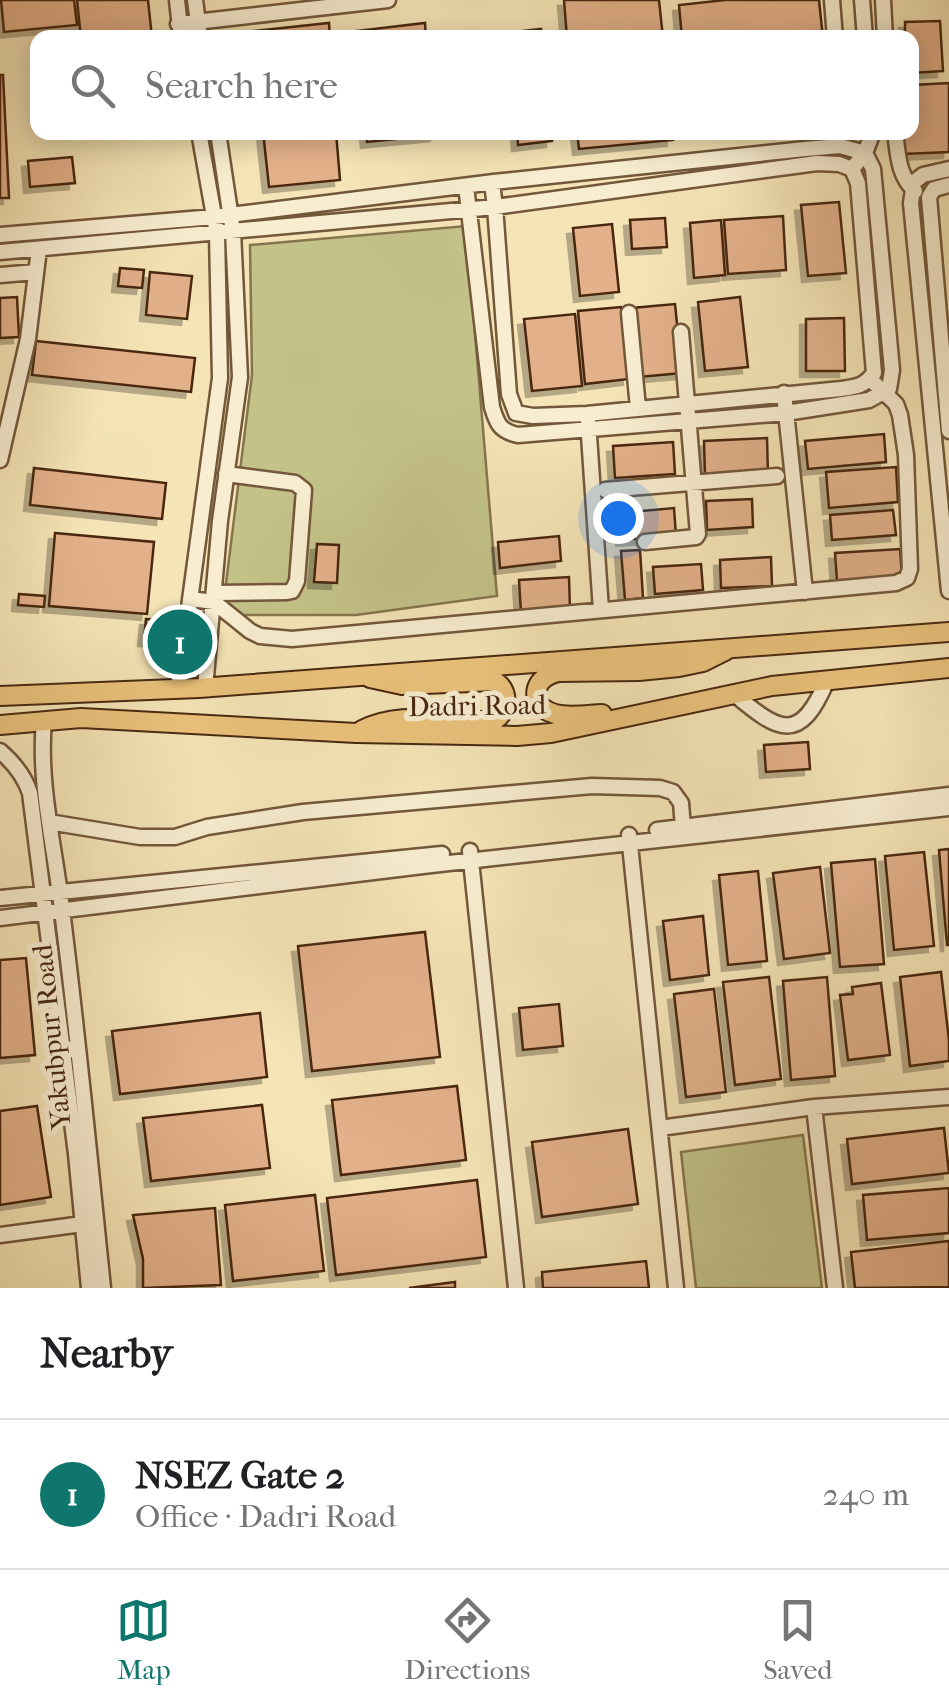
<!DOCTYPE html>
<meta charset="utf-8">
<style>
body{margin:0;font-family:"IM FELL French Canon",serif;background:#f6f6f6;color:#202124}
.you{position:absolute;left:618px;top:518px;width:35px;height:35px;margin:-25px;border:8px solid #fff;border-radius:50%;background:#1a73e8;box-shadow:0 0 0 15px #1a73e833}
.badge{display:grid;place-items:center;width:65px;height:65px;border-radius:50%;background:#0f766e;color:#fff;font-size:32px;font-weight:700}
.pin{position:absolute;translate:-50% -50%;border:5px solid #fff;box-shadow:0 2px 10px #0006}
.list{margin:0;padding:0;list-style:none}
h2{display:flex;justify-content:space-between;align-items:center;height:130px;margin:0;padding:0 40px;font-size:42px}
h2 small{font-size:32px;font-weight:400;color:#757577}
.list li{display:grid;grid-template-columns:65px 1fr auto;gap:30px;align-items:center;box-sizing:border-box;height:150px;padding:0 40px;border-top:2px solid #e0e0e0}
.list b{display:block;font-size:38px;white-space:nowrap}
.list p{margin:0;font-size:32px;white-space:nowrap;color:#757577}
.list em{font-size:32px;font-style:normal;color:#757577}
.icon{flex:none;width:55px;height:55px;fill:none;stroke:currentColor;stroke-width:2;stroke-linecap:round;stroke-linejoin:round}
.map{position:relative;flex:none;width:949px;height:1288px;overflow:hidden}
.search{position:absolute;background:#fff;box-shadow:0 5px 25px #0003;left:30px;right:30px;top:30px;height:110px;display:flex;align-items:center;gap:25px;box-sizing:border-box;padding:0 35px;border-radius:20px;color:#757577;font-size:38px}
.sheet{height:280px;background:#fff}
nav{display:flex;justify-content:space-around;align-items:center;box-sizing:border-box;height:140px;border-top:2px solid #e0e0e0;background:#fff;font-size:28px;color:#757577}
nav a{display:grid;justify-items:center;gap:5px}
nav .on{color:#0f766e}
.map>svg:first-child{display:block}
</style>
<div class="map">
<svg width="949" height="1288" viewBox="0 0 949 1288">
<defs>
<filter id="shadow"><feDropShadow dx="-6" dy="6" stdDeviation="0" flood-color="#0004"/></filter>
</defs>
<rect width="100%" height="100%" fill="#f5e4b6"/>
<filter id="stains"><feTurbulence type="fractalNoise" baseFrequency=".002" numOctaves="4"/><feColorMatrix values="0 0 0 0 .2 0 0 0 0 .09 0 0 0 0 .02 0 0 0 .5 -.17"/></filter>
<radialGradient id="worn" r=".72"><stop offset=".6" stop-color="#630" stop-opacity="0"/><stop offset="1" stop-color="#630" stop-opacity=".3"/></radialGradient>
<path fill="#c3c289" stroke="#86754c" stroke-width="2.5" d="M 466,226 L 497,596 L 356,615 L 222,615 L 252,375 L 250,245 Z
M 803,1135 L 822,1288 L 696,1288 L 681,1152 Z"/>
<path fill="#e2b089" stroke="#482810" stroke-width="2.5" filter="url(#shadow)" d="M 1,0 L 74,0 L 77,25 L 4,32 Z
M 77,0 L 148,0 L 152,38 L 81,38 Z
M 564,0 L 659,0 L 663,38 L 567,38 Z
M 725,0 L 819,0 L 823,38 L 682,38 L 679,5 Z
M 940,21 L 943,71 L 912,73 L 912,38 L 905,38 L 905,22 Z
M 329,23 L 330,38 L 244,38 L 244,32 Z
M 425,23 L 426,38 L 356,38 L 356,31 Z
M 541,29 L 542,38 L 508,38 L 507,33 Z
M 0,75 L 3,75 L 9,198 L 0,198 Z
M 949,83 L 949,152 L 903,154 L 902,132 L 912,132 L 912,85 Z
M 263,132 L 336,132 L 340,180 L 269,187 Z
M 366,132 L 436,132 L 436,135 L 367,142 Z
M 517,132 L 552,132 L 552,141 L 518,145 Z
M 577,132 L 672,132 L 673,140 L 579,149 Z
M 72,157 L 75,183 L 30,187 L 28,161 Z
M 839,202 L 846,273 L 808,276 L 801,205 Z
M 783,216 L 786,270 L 728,274 L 724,220 Z
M 665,218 L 667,247 L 632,249 L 630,220 Z
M 721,220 L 725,275 L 694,278 L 690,223 Z
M 612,224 L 619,292 L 580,296 L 573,228 Z
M 120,268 L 144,270 L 142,288 L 118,286 Z
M 150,272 L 192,276 L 187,319 L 146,315 Z
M 17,297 L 19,337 L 0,338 L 0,298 Z
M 740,297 L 748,367 L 705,371 L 698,302 Z
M 675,304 L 682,373 L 639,377 L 632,308 Z
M 621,307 L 629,379 L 585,384 L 578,311 Z
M 575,314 L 582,386 L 532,391 L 524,319 Z
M 844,318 L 845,371 L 806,371 L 806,319 Z
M 36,341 L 195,358 L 191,392 L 32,375 Z
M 884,434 L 886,462 L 808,469 L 805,441 Z
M 767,438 L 768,474 L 705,476 L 704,441 Z
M 673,442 L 675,474 L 615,478 L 613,446 Z
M 896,467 L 898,502 L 829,508 L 826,472 Z
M 34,468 L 166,483 L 162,519 L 30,505 Z
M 752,499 L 753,527 L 707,530 L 706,501 Z
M 674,508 L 676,536 L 622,540 L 620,513 Z
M 893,510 L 896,535 L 832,540 L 830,515 Z
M 55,533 L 154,542 L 147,614 L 49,606 Z
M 559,536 L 561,561 L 500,568 L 498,542 Z
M 317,544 L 339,545 L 337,583 L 314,582 Z
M 900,549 L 902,577 L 837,581 L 835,553 Z
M 640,550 L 643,598 L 625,600 L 621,551 Z
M 771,557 L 772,586 L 721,588 L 720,560 Z
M 701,564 L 703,590 L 655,594 L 653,567 Z
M 569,577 L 570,610 L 521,613 L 519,580 Z
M 19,594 L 45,596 L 44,607 L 18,605 Z
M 146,619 L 181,622 L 180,641 L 144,640 Z
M 808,742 L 810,769 L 766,772 L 764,745 Z
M 949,849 L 949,945 L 947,945 L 939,850 Z
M 924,852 L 934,946 L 894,950 L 885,856 Z
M 875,859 L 884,964 L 840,967 L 831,863 Z
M 820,867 L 830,953 L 784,959 L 773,873 Z
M 758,871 L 767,961 L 728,965 L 719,875 Z
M 703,916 L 709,975 L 670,980 L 663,921 Z
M 425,932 L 440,1057 L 312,1071 L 298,946 Z
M 26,958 L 35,1055 L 0,1058 L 0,960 Z
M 941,972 L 949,1040 L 949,1061 L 910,1066 L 900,977 Z
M 769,977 L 781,1079 L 735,1085 L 723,982 Z
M 827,977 L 835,1076 L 791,1080 L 783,981 Z
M 881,983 L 890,1055 L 848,1060 L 840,995 L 853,994 L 852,987 Z
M 714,989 L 726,1092 L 686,1097 L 674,994 Z
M 559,1004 L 563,1046 L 523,1050 L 519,1008 Z
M 260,1013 L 267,1077 L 120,1094 L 112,1031 Z
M 457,1086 L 466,1160 L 341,1175 L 332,1100 Z
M 262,1105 L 270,1168 L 151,1181 L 143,1118 Z
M 37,1106 L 51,1197 L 0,1205 L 0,1111 Z
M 944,1128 L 949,1173 L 852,1184 L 847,1139 Z
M 628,1129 L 638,1204 L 542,1217 L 532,1142 Z
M 477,1180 L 486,1257 L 336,1275 L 327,1198 Z
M 949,1188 L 949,1233 L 867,1240 L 863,1195 Z
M 315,1195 L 324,1271 L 233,1281 L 225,1205 Z
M 215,1208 L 221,1285 L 143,1288 L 143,1259 L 133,1215 Z
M 949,1241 L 949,1287 L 855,1288 L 851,1252 Z
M 646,1261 L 649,1288 L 543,1288 L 542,1272 Z
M 455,1282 L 455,1288 L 409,1288 Z"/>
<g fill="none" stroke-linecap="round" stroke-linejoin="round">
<defs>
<path id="minor" d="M 177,0 L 181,38
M 195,0 L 200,38
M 832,0 L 835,38
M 862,0 L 865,38
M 883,0 L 885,38
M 178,24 L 388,0
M 895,132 C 898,154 898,176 915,191
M 852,169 L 865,153 L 873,132
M 949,169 L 923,175 L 914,182 L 911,203 L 949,591
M 949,185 L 934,189 L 929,197 L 949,431
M 0,235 L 214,217 L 494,182 L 805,149 L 840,146 L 865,153 L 873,169 L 892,370 L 889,389 L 869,400 L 786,413 L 518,435 C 500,431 497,424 492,407 L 466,186
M 0,252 L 495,207 L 817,163 L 839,164 L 852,169 L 858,183 L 874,373 C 865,386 856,387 841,389 L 587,414 L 533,416 L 516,413 L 509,394 L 495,207 L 492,183
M 0,275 L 36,272
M 629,313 L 638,408
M 784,393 L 805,592
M 588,421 L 601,610
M 0,460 L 28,339 L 39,249
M 605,490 L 777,476
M 645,542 L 696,537 L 698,534 L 681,332
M 215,593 L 287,592 L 292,591 L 297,581 L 304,490 L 295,483 L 226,474
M 190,599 L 214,602 L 250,631 L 260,636 L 292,639 L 896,583 L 907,578 L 910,569 L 906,455 L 900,415 L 896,404 L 870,379
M 205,688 L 220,521 L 240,377 L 233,232 L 218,132
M 178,689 L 220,378 L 217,233 L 199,132
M 733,693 C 779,732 800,745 827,680
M 44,721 C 38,784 55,848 62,910 C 78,1036 90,1162 103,1288
M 0,751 C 14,763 24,775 30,793 L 76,1154 L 89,1288
M 49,822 L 140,837 L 175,837 L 207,827 L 303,812 L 592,786 L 660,788 L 673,792 L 681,803 L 683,827
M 657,830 L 949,795
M 629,835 L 676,1288
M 470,851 L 516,1288
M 0,898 L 442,854
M 0,918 L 431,865 L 949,808
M 814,1107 L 835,1288
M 660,1128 L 814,1107 L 949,1097
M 0,1235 L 90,1223"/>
<path id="major" d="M 0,696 L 199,688 L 949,632
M 602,714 C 581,715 554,721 538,704 C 532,686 542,676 558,672 L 639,671 L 679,667 L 703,662 L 725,651
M 0,725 L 81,718 L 356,733 L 517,736 L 551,733 L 772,686 L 949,668
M 362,730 C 405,708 449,726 495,720 C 509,710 509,691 495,681 L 402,685 L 370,678"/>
</defs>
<use href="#minor" stroke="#73573a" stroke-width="19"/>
<use href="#major" stroke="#482810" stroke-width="22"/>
<use href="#minor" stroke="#f8edd0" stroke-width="14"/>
<use href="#major" stroke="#eac27b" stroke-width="18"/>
</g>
<g text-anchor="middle" stroke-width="10" stroke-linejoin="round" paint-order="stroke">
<g font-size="28" fill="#482810" stroke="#f8edd0">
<text transform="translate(477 705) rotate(-1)" y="10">Dadri Road</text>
<text transform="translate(51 1037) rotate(-96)" y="10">Yakubpur Road</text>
</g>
</g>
<rect width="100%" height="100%" filter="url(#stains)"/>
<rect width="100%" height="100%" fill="url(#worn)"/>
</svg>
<div class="you"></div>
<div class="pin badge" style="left:180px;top:642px">1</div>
<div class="search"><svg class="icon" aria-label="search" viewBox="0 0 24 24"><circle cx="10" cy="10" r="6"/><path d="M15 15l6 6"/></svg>Search here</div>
</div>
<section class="sheet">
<h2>Nearby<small></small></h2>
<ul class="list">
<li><span class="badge">1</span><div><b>NSEZ Gate 2</b><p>Office · Dadri Road</p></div><em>240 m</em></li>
</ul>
</section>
<nav>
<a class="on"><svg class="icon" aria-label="map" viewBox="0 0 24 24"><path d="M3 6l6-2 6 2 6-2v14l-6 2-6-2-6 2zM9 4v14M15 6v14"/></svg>Map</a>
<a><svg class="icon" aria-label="directions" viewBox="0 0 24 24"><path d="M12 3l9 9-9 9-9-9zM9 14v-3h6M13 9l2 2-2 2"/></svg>Directions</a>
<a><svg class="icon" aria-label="saved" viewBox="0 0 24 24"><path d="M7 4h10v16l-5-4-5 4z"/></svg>Saved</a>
</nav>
